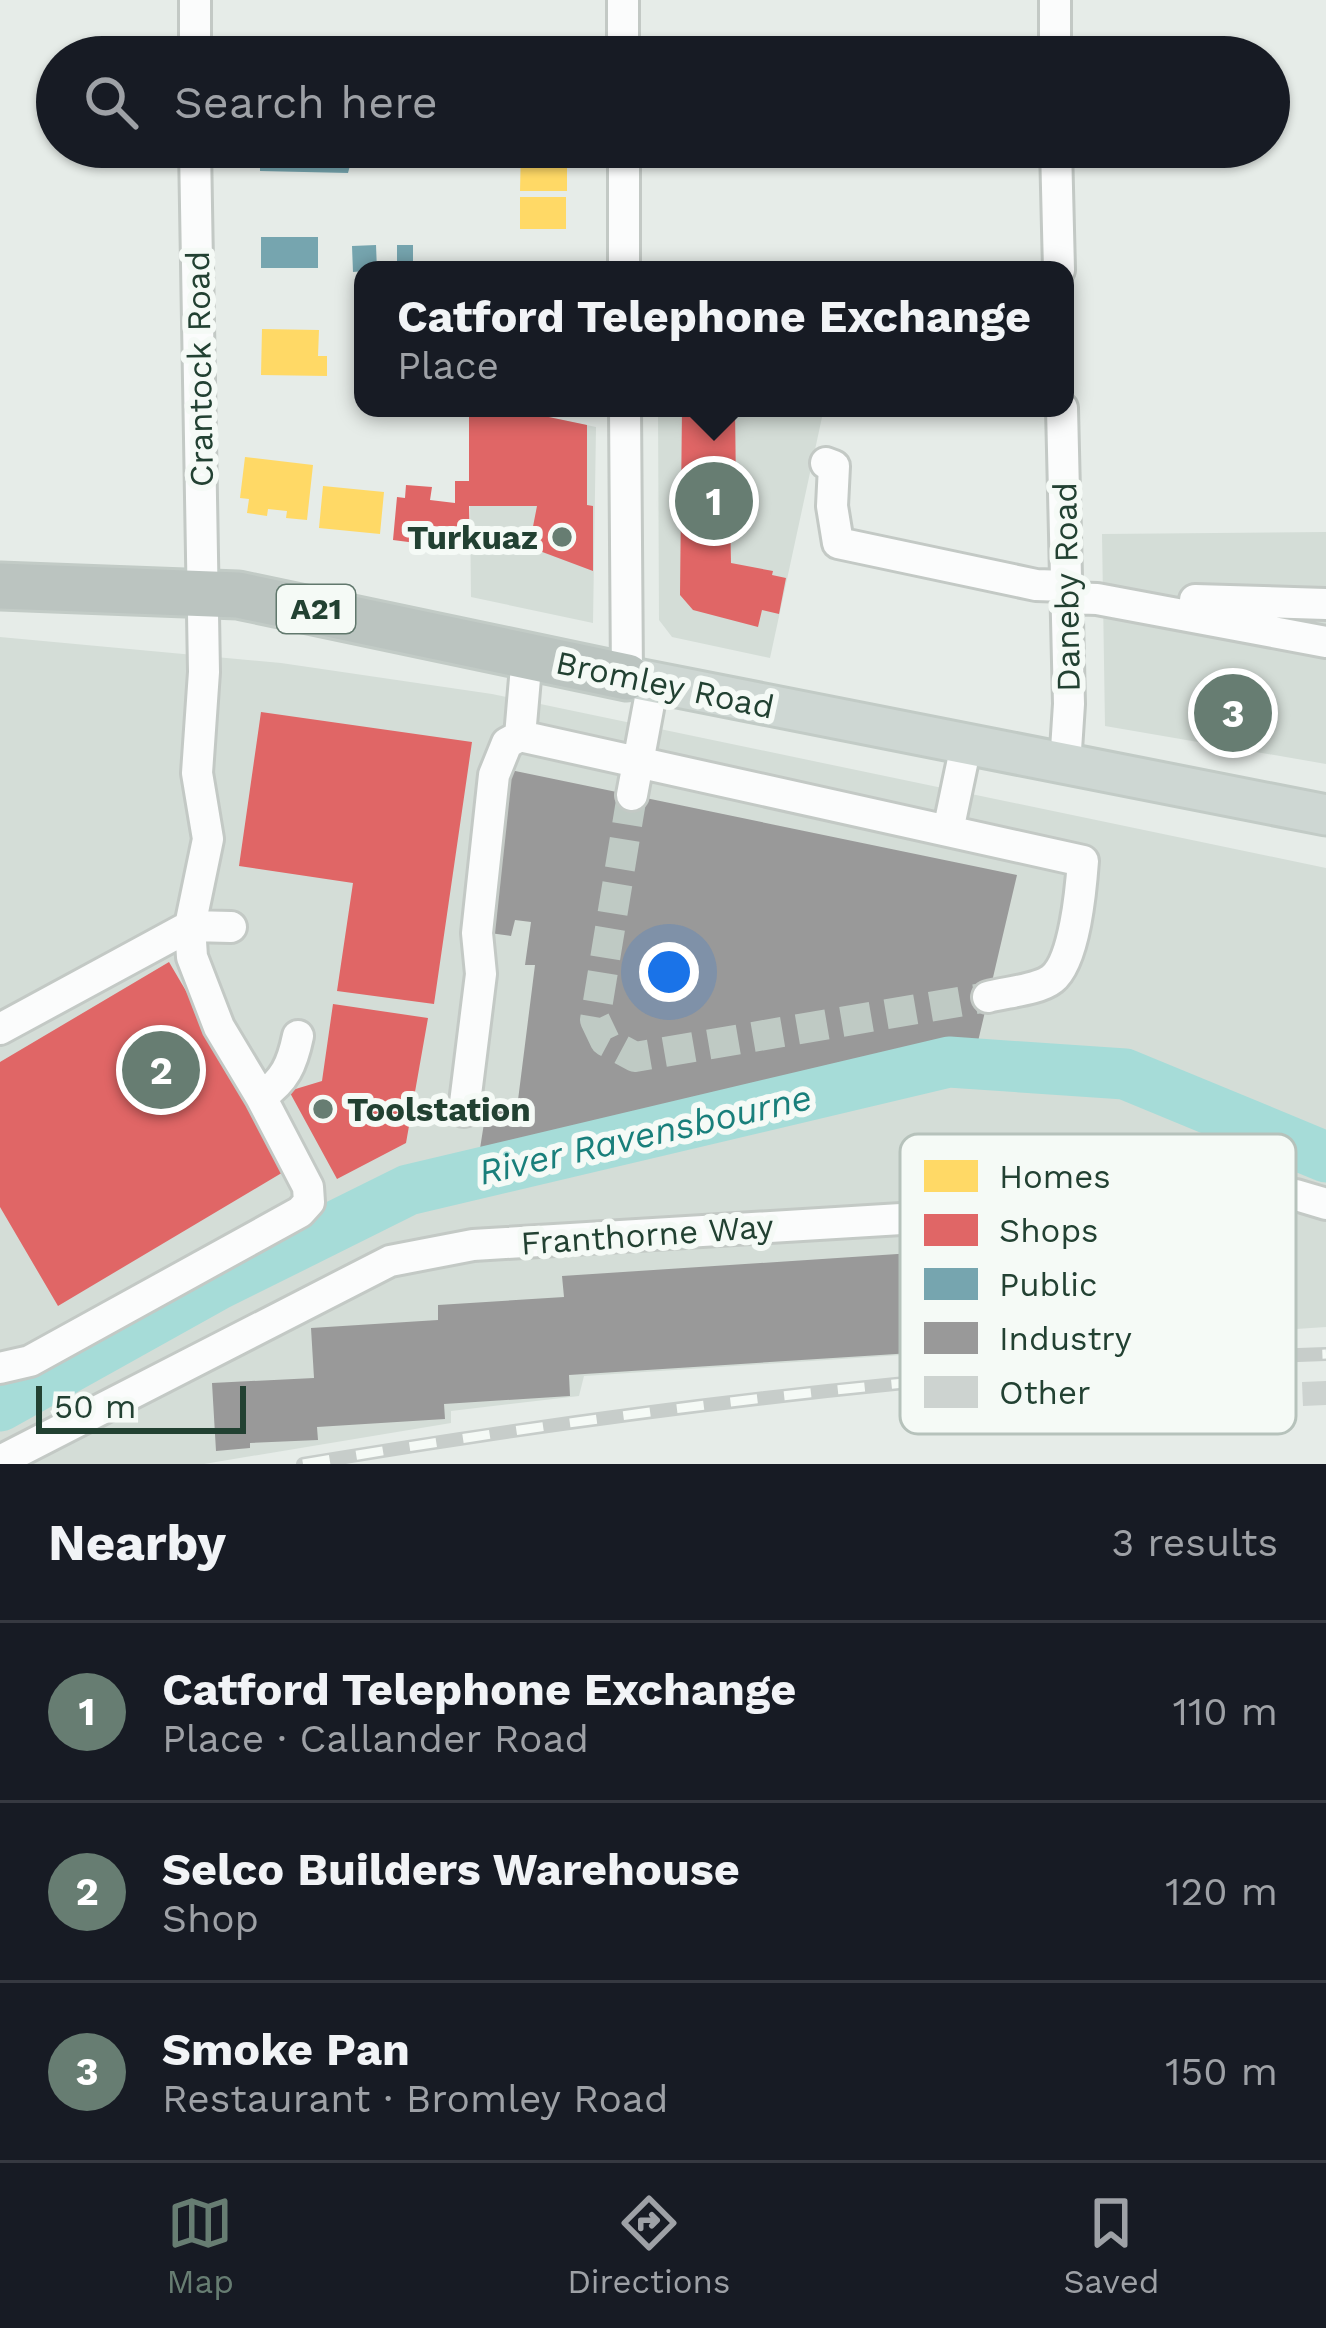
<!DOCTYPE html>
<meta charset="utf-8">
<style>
body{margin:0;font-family:"Work Sans",sans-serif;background:#20242c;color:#f1f3f6}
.scale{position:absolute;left:36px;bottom:30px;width:210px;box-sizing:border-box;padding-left:12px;border:6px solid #224132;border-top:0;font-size:33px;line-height:42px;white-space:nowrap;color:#224132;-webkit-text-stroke:9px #f5faf6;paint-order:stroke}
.you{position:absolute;left:669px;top:972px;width:42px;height:42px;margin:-30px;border:9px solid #fff;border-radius:50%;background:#1a73e8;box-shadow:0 0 0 18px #1a73e833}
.badge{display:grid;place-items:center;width:78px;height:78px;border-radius:50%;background:#677d72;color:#fff;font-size:39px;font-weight:700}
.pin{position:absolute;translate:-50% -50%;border:6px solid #fff;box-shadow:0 3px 12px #0006}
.popup{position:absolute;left:354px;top:261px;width:720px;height:156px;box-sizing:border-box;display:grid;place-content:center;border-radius:24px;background:#171b24;filter:drop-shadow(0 3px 9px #0005);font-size:39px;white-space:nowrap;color:#9ea1a6}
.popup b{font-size:45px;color:#f1f3f6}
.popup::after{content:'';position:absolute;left:50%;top:100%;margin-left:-24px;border:24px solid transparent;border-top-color:#171b24}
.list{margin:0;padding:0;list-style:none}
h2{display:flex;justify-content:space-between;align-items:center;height:156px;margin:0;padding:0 48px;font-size:51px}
h2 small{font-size:39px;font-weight:400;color:#9ea1a6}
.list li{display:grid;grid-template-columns:78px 1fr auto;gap:36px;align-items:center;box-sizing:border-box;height:180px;padding:0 48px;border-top:3px solid #363941}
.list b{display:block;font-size:45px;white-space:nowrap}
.list p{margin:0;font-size:39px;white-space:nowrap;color:#9ea1a6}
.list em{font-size:39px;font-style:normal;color:#9ea1a6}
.icon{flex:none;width:66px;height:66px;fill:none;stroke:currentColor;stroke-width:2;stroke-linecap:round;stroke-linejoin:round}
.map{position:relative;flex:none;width:1326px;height:1464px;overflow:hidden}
.search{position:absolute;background:#171b24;box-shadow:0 3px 9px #0004;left:36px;right:36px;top:36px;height:132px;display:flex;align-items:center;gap:30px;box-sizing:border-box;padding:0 42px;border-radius:66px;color:#9ea1a6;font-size:45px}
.sheet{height:696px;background:#171b24}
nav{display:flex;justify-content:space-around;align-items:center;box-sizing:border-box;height:168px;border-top:3px solid #363941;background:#171b24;font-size:33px;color:#9ea1a6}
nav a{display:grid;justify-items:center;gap:6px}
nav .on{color:#677d72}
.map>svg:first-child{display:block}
</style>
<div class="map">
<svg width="1326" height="1464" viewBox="0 0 1326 1464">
<rect width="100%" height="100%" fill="#e6ece8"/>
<path fill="#d4ddd7" d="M 469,408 L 506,408 L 596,427 L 593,623 L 471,597 Z
M 658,408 L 824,408 L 770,658 L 672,637 L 659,620 Z
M 1326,532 L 1326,764 L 1105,726 L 1102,534 Z
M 0,637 L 281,663 L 492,694 L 1326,868 L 1326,1327 L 584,1376 L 579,1396 L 451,1411 L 451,1423 L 204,1464 L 0,1464 Z"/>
<path fill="#ffd966" d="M 521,147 L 567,147 L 567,191 L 520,191 Z
M 520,197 L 566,197 L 566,229 L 520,229 Z
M 262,329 L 319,330 L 318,356 L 327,356 L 327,376 L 261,375 Z
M 245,457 L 313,465 L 307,520 L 286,518 L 287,511 L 268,509 L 267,516 L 247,513 L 249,499 L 240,498 Z
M 323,486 L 384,492 L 380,534 L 319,528 Z"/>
<path fill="#e06666" d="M 469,408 L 506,408 L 587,425 L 587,505 L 593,506 L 593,571 L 529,547 L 537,506 L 469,506 L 470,550 L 393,540 L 397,497 L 405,498 L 406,485 L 432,487 L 430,500 L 455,503 L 455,481 L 469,481 Z
M 682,408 L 735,408 L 736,489 L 746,490 L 748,513 L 730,513 L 731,563 L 773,571 L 772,575 L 786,578 L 779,614 L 762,610 L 758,627 L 693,610 L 680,595 Z
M 261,712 L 472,742 L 434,1004 L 337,991 L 353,883 L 239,866 Z
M 169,962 L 290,1168 L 58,1306 L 0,1207 L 0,1062 Z
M 333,1004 L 428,1018 L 406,1143 L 337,1179 L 289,1091 L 322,1081 Z"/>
<path fill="#76a5af" d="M 260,147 L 355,147 L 348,173 L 260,171 Z
M 261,237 L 318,237 L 318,268 L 261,268 Z
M 376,245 L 377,270 L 353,272 L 352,246 Z
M 397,245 L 413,245 L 413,270 L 397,270 Z"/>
<path fill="#999" d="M 505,769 L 1017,875 L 976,1050 L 895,1055 L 640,1110 L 479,1155 L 487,1104 L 517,1108 L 535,965 L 525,965 L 531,922 L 515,920 L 511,936 L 482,932 Z
M 1264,1230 L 1269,1330 L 569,1375 L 570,1396 L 444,1404 L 445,1419 L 317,1427 L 318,1440 L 250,1443 L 250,1448 L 216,1451 L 212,1383 L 314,1378 L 311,1328 L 438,1320 L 438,1305 L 564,1297 L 562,1276 Z"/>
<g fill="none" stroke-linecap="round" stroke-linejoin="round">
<path stroke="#a6dcd8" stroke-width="51" d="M 0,1406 L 217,1285 L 408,1190 L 949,1062 L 1125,1074 L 1326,1157"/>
</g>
<path fill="#cdd3d0" d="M 1326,1381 L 1326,1405 L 1303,1406 L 1302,1382 Z"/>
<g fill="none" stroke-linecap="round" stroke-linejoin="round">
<path stroke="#bfcac4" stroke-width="30" stroke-dasharray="30 15" stroke-linecap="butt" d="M 632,795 L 595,1020 L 605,1041 L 635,1057 L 988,997"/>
<defs>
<path id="minor" d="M 1055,0 L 1055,57
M 195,57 L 195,0
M 623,57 L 623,0
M 195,147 L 204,672 L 197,773 L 208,839 L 190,926 L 192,957 L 219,1027 L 261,1097 C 285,1080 292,1065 298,1036
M 624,147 L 624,270
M 1056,147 L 1059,270
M 625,408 L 627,677
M 1062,408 L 1069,704 L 1065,765
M 826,463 L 834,466 L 832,506 L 838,543 L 1036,585 L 1066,586
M 1066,598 L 1097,599 L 1326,642
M 1195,600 L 1326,604
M 527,655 L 520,736 L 1083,861 C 1081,888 1075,961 1052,979 C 1038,990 1006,992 988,997
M 632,795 L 653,682
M 948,831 L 966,745
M 0,1029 L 190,926 L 231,927
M 464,1111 L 481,974 L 477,933 L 494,775 L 507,743 L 520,736
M 0,1368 L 30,1361 L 300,1212 L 309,1202 L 308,1187 L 261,1097
M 0,1461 L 390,1261 L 473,1245 L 1296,1195 L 1326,1204"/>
<path id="major" d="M 627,677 L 1326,815"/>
<path id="highway" d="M 0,586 L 238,595 L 627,677"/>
</defs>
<use href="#minor" stroke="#c3c9c5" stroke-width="36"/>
<use href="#major" stroke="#c2cbc6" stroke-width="45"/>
<use href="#highway" stroke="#c2cbc6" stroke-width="51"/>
<use href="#minor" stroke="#fbfcfc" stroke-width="30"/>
<use href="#major" stroke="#ced7d3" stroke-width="39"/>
<use href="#highway" stroke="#bbc4c0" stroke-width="45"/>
<defs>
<path id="rail" d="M 303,1464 C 642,1407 983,1367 1326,1354"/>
</defs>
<use href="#rail" stroke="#c7cdca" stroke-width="14"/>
<use href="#rail" stroke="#f5faf6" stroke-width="9" stroke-dasharray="27" stroke-linecap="butt"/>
</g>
<g fill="#677d72" stroke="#f5faf6" stroke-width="4.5">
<circle cx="562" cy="537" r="12"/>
<circle cx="323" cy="1109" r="12"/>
</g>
<g text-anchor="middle" stroke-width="12" stroke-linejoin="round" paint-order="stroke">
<rect fill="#f5faf6" stroke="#61786d" stroke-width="3" x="277" y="585" width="78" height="48" rx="9"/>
<g font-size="30" font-weight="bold" fill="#224132">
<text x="316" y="619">A21</text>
</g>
<g font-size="33" fill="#224132" stroke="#f5faf6">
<text transform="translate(199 369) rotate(-91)" y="12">Crantock Road</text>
<text transform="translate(1066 587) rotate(-91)" y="12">Daneby Road</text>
<text transform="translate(665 684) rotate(12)" y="12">Bromley Road</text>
<text transform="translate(647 1234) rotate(-4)" y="12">Franthorne Way</text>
</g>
<g font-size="33" font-weight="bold" fill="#224132" stroke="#f5faf6" text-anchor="end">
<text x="538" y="549">Turkuaz</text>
<text x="347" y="1121" text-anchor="start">Toolstation</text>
</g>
<g font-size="36" font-style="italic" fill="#197f7b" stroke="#f5faf6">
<text transform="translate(645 1134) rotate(-13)" y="13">River Ravensbourne</text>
</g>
</g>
<rect x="900" y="1134" width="396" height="300" rx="18" fill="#f5faf6" stroke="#b6c2bb" stroke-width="3"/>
<rect x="924" y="1160" width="54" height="32" fill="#ffd966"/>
<rect x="924" y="1214" width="54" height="32" fill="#e06666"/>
<rect x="924" y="1268" width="54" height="32" fill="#76a5af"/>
<rect x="924" y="1322" width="54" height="32" fill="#999"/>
<rect x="924" y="1376" width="54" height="32" fill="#cdd3d0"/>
<g font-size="33" fill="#224132">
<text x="999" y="1188">Homes</text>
<text x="999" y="1242">Shops</text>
<text x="999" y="1296">Public</text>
<text x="999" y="1350">Industry</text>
<text x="999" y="1404">Other</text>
</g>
</svg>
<div class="scale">50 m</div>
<div class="you"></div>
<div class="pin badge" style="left:714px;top:501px">1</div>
<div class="popup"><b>Catford Telephone Exchange</b>Place</div>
<div class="pin badge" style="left:161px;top:1070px">2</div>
<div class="pin badge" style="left:1233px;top:713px">3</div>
<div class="search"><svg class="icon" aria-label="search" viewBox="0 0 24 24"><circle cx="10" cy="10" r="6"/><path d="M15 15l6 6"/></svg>Search here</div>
</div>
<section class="sheet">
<h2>Nearby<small>3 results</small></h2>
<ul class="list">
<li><span class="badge">1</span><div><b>Catford Telephone Exchange</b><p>Place · Callander Road</p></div><em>110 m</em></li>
<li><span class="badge">2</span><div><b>Selco Builders Warehouse</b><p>Shop</p></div><em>120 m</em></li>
<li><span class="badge">3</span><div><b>Smoke Pan</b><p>Restaurant · Bromley Road</p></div><em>150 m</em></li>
</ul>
</section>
<nav>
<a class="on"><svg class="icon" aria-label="map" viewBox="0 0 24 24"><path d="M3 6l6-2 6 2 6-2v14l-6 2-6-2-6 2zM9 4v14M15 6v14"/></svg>Map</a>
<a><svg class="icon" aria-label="directions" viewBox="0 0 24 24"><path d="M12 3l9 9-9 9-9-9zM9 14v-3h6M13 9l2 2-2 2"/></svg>Directions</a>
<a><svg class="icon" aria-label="saved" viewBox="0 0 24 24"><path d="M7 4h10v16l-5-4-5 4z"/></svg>Saved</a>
</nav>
